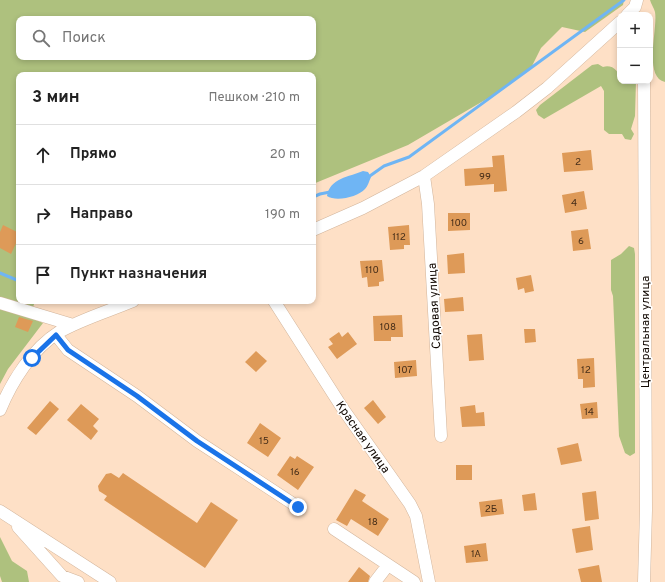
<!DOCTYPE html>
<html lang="ru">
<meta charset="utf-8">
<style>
body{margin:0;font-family:Overpass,sans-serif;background:#f2f2f2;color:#222}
.controls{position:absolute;right:12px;top:12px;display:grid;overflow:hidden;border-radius:8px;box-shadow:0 2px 6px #0003}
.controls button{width:36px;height:36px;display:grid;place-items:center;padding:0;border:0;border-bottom:1px solid #e0e0e0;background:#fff;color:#222;font:20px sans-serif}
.stop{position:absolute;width:12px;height:12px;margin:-9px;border:3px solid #1a73e8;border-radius:50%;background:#fff}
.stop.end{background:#1a73e8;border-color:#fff;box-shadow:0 1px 4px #0008}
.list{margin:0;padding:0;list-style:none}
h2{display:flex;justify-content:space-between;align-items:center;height:52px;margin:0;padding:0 16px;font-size:17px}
h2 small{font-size:13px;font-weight:400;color:#767676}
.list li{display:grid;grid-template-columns:26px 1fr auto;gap:12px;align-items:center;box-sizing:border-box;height:60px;padding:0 16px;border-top:1px solid #e0e0e0}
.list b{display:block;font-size:15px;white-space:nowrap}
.list em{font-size:13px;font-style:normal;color:#767676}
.icon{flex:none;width:22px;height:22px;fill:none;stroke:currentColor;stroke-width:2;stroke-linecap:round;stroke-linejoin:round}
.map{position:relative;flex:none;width:665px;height:582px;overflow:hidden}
.search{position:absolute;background:#fff;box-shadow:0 2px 6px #0003;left:16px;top:16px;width:300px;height:44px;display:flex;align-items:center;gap:10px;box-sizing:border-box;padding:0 14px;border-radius:8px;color:#767676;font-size:15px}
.panel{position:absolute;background:#fff;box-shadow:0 2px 6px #0003;left:16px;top:72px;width:300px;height:232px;border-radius:8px}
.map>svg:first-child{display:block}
</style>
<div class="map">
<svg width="665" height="582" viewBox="0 0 665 582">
<rect width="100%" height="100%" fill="#fee0c6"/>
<path fill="#aec17e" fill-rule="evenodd" d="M 0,0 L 624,0 L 623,5 L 585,32 L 562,27 L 541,48 L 532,66 L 502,90 L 408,145 L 313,184 L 313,75 L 19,75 L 19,301 L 35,301 L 30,317 L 43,323 L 8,369 L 0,384 ZM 19,19 L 313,19 L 313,57 L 19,57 Z
M 650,0 L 665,0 L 665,82 C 643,77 658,29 655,12 C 654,8 651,4 650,0 Z
M 598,64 L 603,67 C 612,64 620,71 620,81 L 636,81 L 635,116 L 631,129 L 634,134 L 631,140 L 625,139 L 622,134 L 609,134 L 604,130 L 604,91 L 601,86 L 544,119 L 538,115 L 536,110 L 540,105 L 592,65 Z
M 629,246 L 634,248 L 635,254 L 635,453 L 630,456 L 625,453 L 619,436 L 613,296 L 611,290 L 611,260 L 621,254 Z
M 0,537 L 12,561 L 27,571 L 29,582 L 2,582 L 0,576 Z"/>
<path fill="#6fb5f4" d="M 363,171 L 368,172 L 371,177 C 369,181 368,186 365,189 C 358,197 336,202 327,196 C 330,178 349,177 363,171 Z"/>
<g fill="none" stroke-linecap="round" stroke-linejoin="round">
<path stroke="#6fb5f4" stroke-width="3" d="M 367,178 L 384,166 L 409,157 L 624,0
M 313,197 L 320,194 L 330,192
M 0,273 L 19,281"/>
</g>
<path fill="#de9a58" d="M 591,150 L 593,170 L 564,172 L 562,153 Z
M 504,155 L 507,191 L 494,192 L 494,184 L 465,186 L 464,169 L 493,167 L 492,156 Z
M 584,191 L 587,209 L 565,213 L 562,195 Z
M 448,213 L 470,213 L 470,230 L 448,231 Z
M 3,225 L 19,233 L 19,237 L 11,254 L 0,248 L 0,232 Z
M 409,225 L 410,245 L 404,245 L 404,249 L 390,250 L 388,227 Z
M 588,229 L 591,249 L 573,251 L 571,231 Z
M 464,253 L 465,273 L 448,274 L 447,255 Z
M 382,260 L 384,281 L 379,282 L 379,286 L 368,287 L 367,277 L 362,278 L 360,261 Z
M 531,275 L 534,291 L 525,293 L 524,288 L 518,290 L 516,278 Z
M 463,297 L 464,311 L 445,312 L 444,299 Z
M 402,315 L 403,337 L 391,337 L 391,341 L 374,341 L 373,316 Z
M 19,317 L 33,321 L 28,332 L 15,327 Z
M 524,329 L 535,329 L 536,342 L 525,343 Z
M 339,332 L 342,337 L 348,332 L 357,344 L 337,359 L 328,347 L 333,344 L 329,339 Z
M 482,334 L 484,360 L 469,361 L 467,335 Z
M 256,351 L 267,361 L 256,372 L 245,362 Z
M 594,358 L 595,387 L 583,388 L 583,379 L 578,379 L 577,359 Z
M 416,360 L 417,376 L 395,378 L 394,362 Z
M 373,400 L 386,417 L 378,424 L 364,408 Z
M 50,401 L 59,409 L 36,435 L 27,428 Z
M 597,402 L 598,418 L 582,419 L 580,404 Z
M 81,404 L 99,419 L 93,426 L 98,431 L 91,440 L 67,420 Z
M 475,405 L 476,413 L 484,412 L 485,426 L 462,427 L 460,407 Z
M 260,423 L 281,438 L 268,457 L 247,443 Z
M 578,443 L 582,461 L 561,465 L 557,448 Z
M 290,456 L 295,459 L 297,456 L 314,467 L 298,490 L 277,475 Z
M 456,465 L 472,465 L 472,480 L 456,480 Z
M 111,473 L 119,478 L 123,473 L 197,523 L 211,502 L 238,520 L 205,568 L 104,500 L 107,496 L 99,491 L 98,486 L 106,474 Z
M 355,489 L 366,495 L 362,501 L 389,519 L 378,536 L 351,519 L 347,526 L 336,520 Z
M 596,491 L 599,519 L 585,521 L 582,493 Z
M 535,493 L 537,510 L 524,511 L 522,495 Z
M 502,499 L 504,514 L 481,517 L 479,502 Z
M 590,526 L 593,550 L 576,553 L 572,529 Z
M 486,543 L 488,561 L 466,563 L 464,546 Z
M 599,565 L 602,582 L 581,582 L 578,569 Z
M 359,567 L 370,576 L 368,582 L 348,582 Z"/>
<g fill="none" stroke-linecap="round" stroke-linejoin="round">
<defs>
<path id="minor" d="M 627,15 L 635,7 L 637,0
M 644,81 L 646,510 L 644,582
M 424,176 L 428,204 L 441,436
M 313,230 L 363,208 L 424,176 L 516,112 L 547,88 L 620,22
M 274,301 L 343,409 L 410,504 L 416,516 L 429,582
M 0,303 L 73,325
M 56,335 L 68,350 L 137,396 L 197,441 L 298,507
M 0,410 C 12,381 32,349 59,332 C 82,319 109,311 133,301
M 0,511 L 110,582
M 18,527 L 62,576 L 78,582
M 334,529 L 414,582
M 375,582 L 388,565"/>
</defs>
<use href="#minor" stroke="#d2b59c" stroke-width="13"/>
<use href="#minor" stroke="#fff" stroke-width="12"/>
</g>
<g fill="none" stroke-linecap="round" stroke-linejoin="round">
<path stroke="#1a73e8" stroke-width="5" d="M 32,358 L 56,335 L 68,350 L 137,396 L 197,441 L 298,507"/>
</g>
<g text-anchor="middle" stroke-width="3" stroke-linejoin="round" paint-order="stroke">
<g font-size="10" fill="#452d18">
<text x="578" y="165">2</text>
<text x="485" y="180">99</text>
<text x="574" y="206">4</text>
<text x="459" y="226">100</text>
<text x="399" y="240">112</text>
<text x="581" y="244">6</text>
<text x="372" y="273">110</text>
<text x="388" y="330">108</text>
<text x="405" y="373">107</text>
<text x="586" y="373">12</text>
<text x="589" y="415">14</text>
<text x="264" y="444">15</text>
<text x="295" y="475">16</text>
<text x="491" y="512">2Б</text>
<text x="373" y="525">18</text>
<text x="476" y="557">1А</text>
</g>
<g font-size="12" fill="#120903" stroke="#fff">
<text transform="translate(434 306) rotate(-93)" y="4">Садовая улица</text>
<text transform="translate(645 332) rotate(-90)" y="4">Центральная улица</text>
<text transform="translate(363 437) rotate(55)" y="4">Красная улица</text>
</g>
</g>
</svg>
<div class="controls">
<button>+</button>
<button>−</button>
</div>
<div class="stop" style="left:32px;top:358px"></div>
<div class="stop end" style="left:298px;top:507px"></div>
<div class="search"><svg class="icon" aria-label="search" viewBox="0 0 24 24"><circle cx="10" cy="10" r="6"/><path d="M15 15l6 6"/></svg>Поиск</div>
<section class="panel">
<h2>3 мин<small>Пешком · 210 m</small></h2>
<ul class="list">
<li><svg class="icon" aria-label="ahead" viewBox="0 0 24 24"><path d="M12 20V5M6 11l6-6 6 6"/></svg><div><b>Прямо</b></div><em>20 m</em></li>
<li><svg class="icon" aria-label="right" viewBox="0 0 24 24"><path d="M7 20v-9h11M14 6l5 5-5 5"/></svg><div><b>Направо</b></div><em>190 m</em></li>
<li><svg class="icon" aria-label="arrive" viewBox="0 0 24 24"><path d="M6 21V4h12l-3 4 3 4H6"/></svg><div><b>Пункт назначения</b></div></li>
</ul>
</section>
</div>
